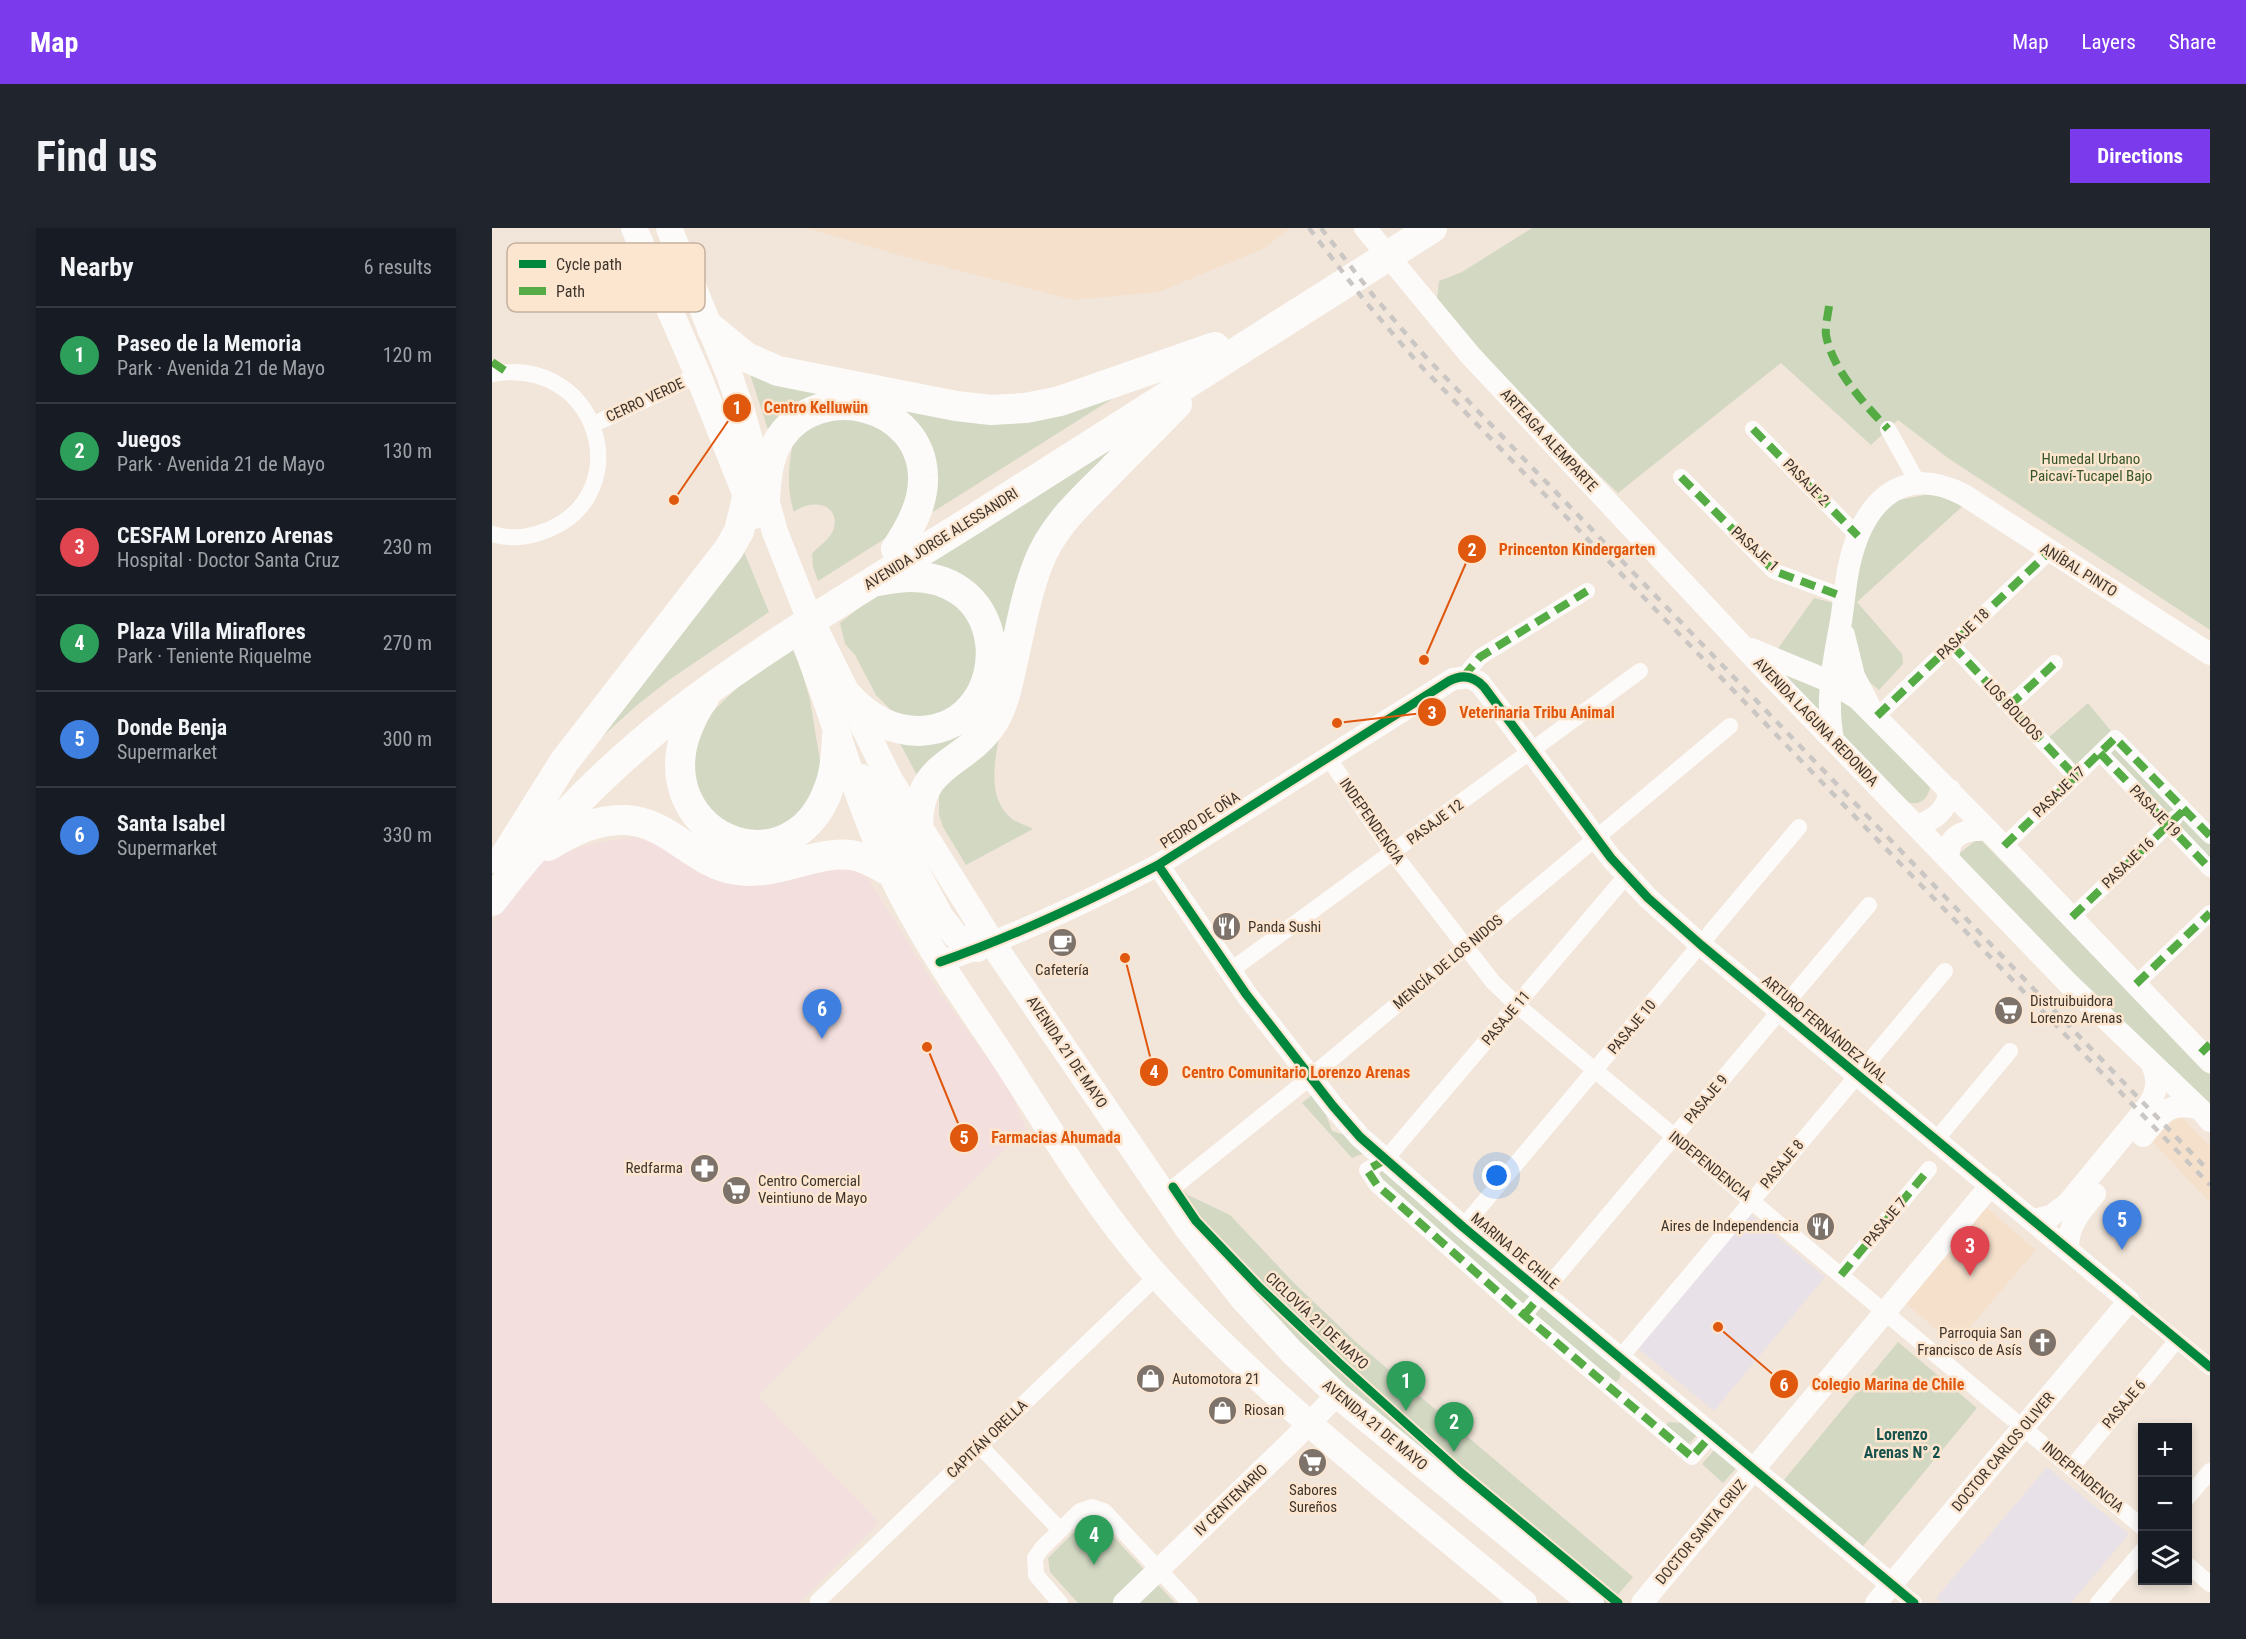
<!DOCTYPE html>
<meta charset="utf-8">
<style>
body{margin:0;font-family:"Roboto Condensed",sans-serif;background:#20242c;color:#f1f3f6}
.controls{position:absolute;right:18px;bottom:18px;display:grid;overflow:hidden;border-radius:0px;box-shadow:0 3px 9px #0003}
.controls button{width:54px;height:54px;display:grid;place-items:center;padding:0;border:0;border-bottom:2px solid #363941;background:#171b24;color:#f1f3f6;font:30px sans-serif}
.you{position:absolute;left:1005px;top:948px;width:21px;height:21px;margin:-15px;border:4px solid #fff;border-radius:50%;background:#1a73e8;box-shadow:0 0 0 9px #1a73e833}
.badge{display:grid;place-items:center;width:39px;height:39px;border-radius:50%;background:#7c3aed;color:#fff;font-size:20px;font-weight:700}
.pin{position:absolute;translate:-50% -50px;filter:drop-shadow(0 2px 3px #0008)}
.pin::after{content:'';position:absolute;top:32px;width:21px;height:18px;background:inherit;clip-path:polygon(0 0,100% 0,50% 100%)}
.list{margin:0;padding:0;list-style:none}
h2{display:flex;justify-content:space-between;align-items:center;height:78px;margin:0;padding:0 24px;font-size:26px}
h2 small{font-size:20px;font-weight:400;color:#9ea1a6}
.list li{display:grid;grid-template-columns:39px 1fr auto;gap:18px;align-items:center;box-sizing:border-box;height:96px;padding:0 24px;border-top:2px solid #363941}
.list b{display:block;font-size:22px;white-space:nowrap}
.list p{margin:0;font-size:20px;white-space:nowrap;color:#9ea1a6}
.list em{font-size:20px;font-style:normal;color:#9ea1a6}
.icon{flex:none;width:33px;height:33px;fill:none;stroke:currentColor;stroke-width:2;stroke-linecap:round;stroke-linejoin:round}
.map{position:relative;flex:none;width:1718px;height:1375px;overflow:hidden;border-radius:0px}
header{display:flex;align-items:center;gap:36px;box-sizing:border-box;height:84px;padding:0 30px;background:#7c3aed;color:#fff}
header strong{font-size:28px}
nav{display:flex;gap:33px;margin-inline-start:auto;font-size:21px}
.intro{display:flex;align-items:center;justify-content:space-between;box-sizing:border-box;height:144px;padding:0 36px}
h1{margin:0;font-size:42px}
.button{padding:15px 27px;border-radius:0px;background:#7c3aed;color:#fff;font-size:21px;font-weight:700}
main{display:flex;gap:36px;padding:0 36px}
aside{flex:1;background:#171b24;border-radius:0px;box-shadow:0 3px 9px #0003}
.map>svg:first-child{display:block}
</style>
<header>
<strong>Map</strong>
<nav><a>Map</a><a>Layers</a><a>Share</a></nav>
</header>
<div class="intro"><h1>Find us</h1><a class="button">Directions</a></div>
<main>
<aside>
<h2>Nearby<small>6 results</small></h2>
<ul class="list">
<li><span class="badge" style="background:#2e9e5b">1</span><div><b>Paseo de la Memoria</b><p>Park · Avenida 21 de Mayo</p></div><em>120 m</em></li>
<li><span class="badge" style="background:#2e9e5b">2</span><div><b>Juegos</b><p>Park · Avenida 21 de Mayo</p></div><em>130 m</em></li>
<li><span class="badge" style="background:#e0444e">3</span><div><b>CESFAM Lorenzo Arenas</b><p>Hospital · Doctor Santa Cruz</p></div><em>230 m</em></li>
<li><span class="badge" style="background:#2e9e5b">4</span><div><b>Plaza Villa Miraflores</b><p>Park · Teniente Riquelme</p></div><em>270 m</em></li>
<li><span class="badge" style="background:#3f7fe0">5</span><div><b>Donde Benja</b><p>Supermarket</p></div><em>300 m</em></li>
<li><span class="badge" style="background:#3f7fe0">6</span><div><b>Santa Isabel</b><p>Supermarket</p></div><em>330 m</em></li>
</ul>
</aside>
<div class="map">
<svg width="1718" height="1375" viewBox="0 0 1718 1375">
<rect width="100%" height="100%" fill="#f2e6da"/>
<path fill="#f3dfdd" d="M 143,609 L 170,619 L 323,640 L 363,639 L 375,649 L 446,762 L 518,861 L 534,901 L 266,1168 L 387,1295 L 307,1375 L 0,1375 L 0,694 L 49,634 L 93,617 Z"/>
<path fill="#f5e0cc" d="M 313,0 L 798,0 L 773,20 L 667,64 L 581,72 L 410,28 Z
M 1686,890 L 1692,891 L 1718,918 L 1718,974 L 1660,914 L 1679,894 Z
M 1494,979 L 1544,1022 L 1463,1117 L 1413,1075 Z"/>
<path fill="#e9e1e8" d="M 1257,985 L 1333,1049 L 1222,1183 L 1144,1119 Z
M 1555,1239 L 1637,1306 L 1579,1375 L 1450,1375 L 1444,1370 Z"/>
<path fill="#d2d8c2" d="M 1040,0 L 1718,0 L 1718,402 L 1456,230 L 1406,192 L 1379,217 L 1289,135 L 1126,265 L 1040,183 L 945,71 L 947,53 L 970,44 Z
M 259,141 L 467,185 L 639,159 L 428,292 L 437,269 L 389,176 L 277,205 L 259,149 Z
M 337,185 L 402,201 L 424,264 L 394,310 L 326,353 L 321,339 L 320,326 C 326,318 339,311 342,300 C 348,274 317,271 302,284 C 295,262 296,243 300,220 L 293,212 Z
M 657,193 L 574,275 L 500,483 L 426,549 L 404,508 L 444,508 L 507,419 L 426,343 Z
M 1452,263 L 1474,275 L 1365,374 L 1410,426 L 1411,436 L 1387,462 L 1375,452 L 1363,428 L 1350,340 L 1392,275 Z
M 250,319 L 277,384 L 177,452 L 144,478 L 91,526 Z
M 410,355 L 477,380 L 489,445 L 452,491 L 404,487 L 384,467 L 363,427 L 353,416 L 348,395 L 380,370 Z
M 1322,370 L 1342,375 L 1332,494 L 1275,436 Z
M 303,420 L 318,472 L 329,539 L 318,578 L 273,607 L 224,595 L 196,540 L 218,486 L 247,458 Z
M 1343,470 L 1357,475 L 1431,551 L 1438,560 C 1434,575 1425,578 1411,573 L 1340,496 Z
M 1596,475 L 1619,503 L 1583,538 L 1554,512 Z
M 511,492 C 505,522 491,568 520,591 C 526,595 535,598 541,601 L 474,637 L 451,599 L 447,587 L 447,564 Z
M 1622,514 L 1718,616 L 1718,633 L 1613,522 Z
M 1487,610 L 1718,847 L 1718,882 L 1464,628 Z
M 820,867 L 832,881 L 840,903 L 856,908 L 873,925 L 860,930 L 810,875 Z
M 892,941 L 1129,1138 L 1128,1150 L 1123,1155 L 884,949 Z
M 690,961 L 696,967 L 738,987 L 803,1056 L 864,1114 L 1141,1349 L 1119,1375 L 1112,1375 L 834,1142 L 778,1087 L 687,976 L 687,964 Z
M 1406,1114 L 1485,1180 L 1371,1318 L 1292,1252 Z
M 1177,1194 L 1190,1195 L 1205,1207 L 1196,1217 L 1174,1197 Z
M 1225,1219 L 1246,1238 L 1231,1255 L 1210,1236 Z
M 595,1291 L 606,1292 L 683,1375 L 586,1375 L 558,1344 L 556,1330 Z"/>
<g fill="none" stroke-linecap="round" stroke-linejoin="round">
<path stroke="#fdfbf9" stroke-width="16" d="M 0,146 C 107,127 145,263 58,301 C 40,309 19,312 0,306
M 100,197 L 206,147
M 1261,201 L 1366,308
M 1396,201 L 1426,255
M 1189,249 L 1282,343 L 1352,369
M 1460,417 L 1583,548
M 971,449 L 988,429 L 1095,363
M 1517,478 L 1563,435
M 1385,488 L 1558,323
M 1608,525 L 1718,641
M 835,528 L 901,625 L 1001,754 L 1026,778 L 1650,1299
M 1512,618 L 1623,510 L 1718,608
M 1134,648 L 893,932 L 875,942 L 885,957 L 1032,1087 L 1200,1229 L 1220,1206
M 1580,689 L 1683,590
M 738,743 L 1148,443
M 1644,756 L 1718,685
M 1444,912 L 1518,823
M 672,967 L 810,856 L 1238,498
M 971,999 L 1307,599
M 1349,1047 L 1437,941
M 1637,1073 L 1718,1139
M 1032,1087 L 1377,677
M 1128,1130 L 1453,743
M 488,1218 L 568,1302
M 1579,1240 L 1685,1112
M 1696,1269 L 1718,1243
M 1696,1337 L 1718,1356
M 1400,1357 L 1422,1375
M 326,1373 L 665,1048
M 568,1375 L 544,1347 L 543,1330 L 550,1320 L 588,1283 L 600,1279 L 612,1283 L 698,1375
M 1606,1375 L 1650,1323"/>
<path stroke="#fdfbf9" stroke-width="22" d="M 873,0 L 978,127 L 1277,446 L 1575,754 L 1708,881 L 1718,893
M 1352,407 L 1362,448 L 1377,477
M 1259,421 L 1339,454 L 1366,471 L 1496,602 L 1718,834
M 1341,511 C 1333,471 1342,431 1349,393 C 1352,375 1353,356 1357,338 C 1370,278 1407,233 1472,267 L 1718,426
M 1425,598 C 1443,591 1455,583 1458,562
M 1457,631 C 1454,605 1476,601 1496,602
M 666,637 L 754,766 L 841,878 L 868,909 L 971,999 L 1400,1357
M 448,734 C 523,708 595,674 666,637 L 961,451 L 977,449 L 988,455 L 1119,630 L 1156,670 L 1209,717 L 1637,1073 L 1384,1375
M 1651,908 C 1669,886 1676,872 1708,881
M 1541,992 L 1559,988 L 1576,975 L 1655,879 C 1666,864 1667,851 1659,834
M 1576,1022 C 1575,998 1588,984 1603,966
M 632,1375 L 799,1214 L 845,1167
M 1150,1375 L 1499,957"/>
<path stroke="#fdfbf9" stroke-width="26" d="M 142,0 L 206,147 L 262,288
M 177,0 L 237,146 L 251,187 L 283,304 L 314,382 L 398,552 L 500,715 L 695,1000 L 751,1071 L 800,1124 L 845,1167 L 1099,1375
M 311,411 C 342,487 362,567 397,642 C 427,707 469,766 509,826 C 558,901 604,981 664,1047 C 773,1168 908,1271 1032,1375
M 369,549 L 394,587 L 449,689 L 463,707 L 485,721"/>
<path stroke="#fdfbf9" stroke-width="30" d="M 220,101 L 254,129 L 286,143 L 464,178 L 499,182 L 534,180 L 568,173 L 723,119
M 273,272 C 274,251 276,229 288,210 C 327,151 430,176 431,249 C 432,275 418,300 404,321
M 356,468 C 375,489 398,503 427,503 C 529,501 528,320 387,353
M 212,470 C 126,595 297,680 338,557 C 344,541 344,524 345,508
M 426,598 C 426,532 473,539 502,493 C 512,476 516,456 520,437 C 528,404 533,368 546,336 C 560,298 590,272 618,244 C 640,221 663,199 685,176
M 56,618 C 81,603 104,591 134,592 C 178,594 202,636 245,642 C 286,648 321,623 359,627 C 372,629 385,636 397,643
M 10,633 L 72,534 L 237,321 L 247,303 L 255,270
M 0,673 C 53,603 115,540 184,486 C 277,415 378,356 477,294 C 631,196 786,99 940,0"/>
<path stroke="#c9c6c3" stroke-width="4.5" stroke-dasharray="8 8" stroke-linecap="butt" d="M 817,0 L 872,72 L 925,134 L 1718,957
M 829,0 L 880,66 L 932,127 L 1712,938"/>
<path stroke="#55ac44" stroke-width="8" stroke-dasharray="15 8" stroke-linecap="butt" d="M 1337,78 C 1336,87 1333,98 1334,107 C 1340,141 1373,177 1396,201
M 0,134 L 15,144
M 1261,201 L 1366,308
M 1189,249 L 1282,343 L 1352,369
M 1460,417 L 1583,548
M 971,449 L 988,429 L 1095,363
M 1517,478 L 1563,435
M 1385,488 L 1558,323
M 1608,525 L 1718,641
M 1512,618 L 1623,510 L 1718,608
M 1580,689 L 1693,581
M 1644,756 L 1718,685
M 1709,825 L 1718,816
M 893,932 L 875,942 L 885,957 L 1032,1087 L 1200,1229 L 1220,1206
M 1349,1047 L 1437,941
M 1032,1087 L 1051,1065"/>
<defs>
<path id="cycleway" d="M 666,637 L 754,766 L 841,878 L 868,909 L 971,999 L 1422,1375
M 448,734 C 523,708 595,674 666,637 L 957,453 C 970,446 982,448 992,459 L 1119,630 L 1156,670 L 1209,717 L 1718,1139
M 681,959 L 704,993 L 767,1059 L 846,1134 L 968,1244 L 1126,1375"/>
</defs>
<use href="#cycleway" stroke="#fde6d0" stroke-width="13"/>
<use href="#cycleway" stroke="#00873e" stroke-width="9"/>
</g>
<defs>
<symbol id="restaurant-disc" viewBox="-11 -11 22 22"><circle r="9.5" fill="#7d736a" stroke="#fde6d0"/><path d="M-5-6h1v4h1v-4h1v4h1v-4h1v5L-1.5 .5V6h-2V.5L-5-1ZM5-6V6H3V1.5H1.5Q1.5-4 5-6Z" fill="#fff"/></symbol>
<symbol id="cafe-disc" viewBox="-11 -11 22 22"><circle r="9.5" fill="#7d736a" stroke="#fde6d0"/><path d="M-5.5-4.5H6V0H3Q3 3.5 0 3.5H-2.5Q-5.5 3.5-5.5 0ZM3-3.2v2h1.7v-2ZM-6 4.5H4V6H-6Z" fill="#fff"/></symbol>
<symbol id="supermarket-disc" viewBox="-11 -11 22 22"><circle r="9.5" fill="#7d736a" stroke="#fde6d0"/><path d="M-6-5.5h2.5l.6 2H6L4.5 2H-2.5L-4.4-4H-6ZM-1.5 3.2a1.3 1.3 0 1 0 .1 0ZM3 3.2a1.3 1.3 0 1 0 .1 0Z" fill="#fff"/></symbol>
<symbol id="pharmacy-disc" viewBox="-11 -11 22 22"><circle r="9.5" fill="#7d736a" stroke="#fde6d0"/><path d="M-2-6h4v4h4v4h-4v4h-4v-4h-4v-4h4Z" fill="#fff"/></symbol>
<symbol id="church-disc" viewBox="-11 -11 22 22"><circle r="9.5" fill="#7d736a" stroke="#fde6d0"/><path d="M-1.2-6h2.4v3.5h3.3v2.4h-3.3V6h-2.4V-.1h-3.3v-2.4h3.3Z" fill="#fff"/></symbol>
<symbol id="shop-disc" viewBox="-11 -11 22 22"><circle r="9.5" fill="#7d736a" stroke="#fde6d0"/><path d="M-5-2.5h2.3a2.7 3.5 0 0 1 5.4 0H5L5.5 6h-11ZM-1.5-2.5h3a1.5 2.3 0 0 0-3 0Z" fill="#fff"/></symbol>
</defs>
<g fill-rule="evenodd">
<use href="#restaurant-disc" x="718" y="682" width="33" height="33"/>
<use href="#cafe-disc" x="554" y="698" width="33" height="33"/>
<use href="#supermarket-disc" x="1500" y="766" width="33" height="33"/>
<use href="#pharmacy-disc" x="196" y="924" width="33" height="33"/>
<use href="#supermarket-disc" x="228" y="946" width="33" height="33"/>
<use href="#restaurant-disc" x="1312" y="982" width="33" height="33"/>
<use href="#church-disc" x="1534" y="1098" width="33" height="33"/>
<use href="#shop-disc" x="642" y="1134" width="33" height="33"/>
<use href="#shop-disc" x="714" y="1166" width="33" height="33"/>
<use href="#supermarket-disc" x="804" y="1218" width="33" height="33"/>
</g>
<g text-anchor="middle" stroke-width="5" stroke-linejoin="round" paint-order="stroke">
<g font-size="15" fill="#3e352d" stroke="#fde6d0">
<text transform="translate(153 172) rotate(-25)" y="5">CERRO VERDE</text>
<text transform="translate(1057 212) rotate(47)" y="5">ARTEAGA ALEMPARTE</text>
<text transform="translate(1314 254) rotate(46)" y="5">PASAJE 2</text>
<text transform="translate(449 311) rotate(-32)" y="5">AVENIDA JORGE ALESSANDRI</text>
<text transform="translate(1263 321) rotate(42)" y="5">PASAJE 1</text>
<text transform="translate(1587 342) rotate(32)" y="5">ANÍBAL PINTO</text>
<text transform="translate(1471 406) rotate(-44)" y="5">PASAJE 18</text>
<text transform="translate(1521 482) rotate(47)" y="5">LOS BOLDOS</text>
<text transform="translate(1324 494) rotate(46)" y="5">AVENIDA LAGUNA REDONDA</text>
<text transform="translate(1567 564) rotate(-44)" y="5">PASAJE 17</text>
<text transform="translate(1663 583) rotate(46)" y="5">PASAJE 19</text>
<text transform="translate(708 592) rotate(-33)" y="5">PEDRO DE OÑA</text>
<text transform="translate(880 593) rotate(55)" y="5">INDEPENDENCIA</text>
<text transform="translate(943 594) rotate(-36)" y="5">PASAJE 12</text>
<text transform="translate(1636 635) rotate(-44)" y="5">PASAJE 16</text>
<text transform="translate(956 734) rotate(-40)" y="5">MENCÍA DE LOS NIDOS</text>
<text transform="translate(1014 790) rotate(-50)" y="5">PASAJE 11</text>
<text transform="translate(1140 799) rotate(-50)" y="5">PASAJE 10</text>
<text transform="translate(1333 801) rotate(40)" y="5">ARTURO FERNÁNDEZ VIAL</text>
<text transform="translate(575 824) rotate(56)" y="5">AVENIDA 21 DE MAYO</text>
<text transform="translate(1214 871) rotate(-50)" y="5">PASAJE 9</text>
<text transform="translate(1290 936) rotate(-50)" y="5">PASAJE 8</text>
<text transform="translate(1218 938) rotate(39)" y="5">INDEPENDENCIA</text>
<text transform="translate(1393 994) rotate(-50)" y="5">PASAJE 7</text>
<text transform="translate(1023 1023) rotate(40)" y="5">MARINA DE CHILE</text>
<text transform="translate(825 1093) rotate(43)" y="5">CICLOVÍA 21 DE MAYO</text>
<text transform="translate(1632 1176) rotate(-50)" y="5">PASAJE 6</text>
<text transform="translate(883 1197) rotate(40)" y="5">AVENIDA 21 DE MAYO</text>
<text transform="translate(495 1211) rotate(-44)" y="5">CAPITÁN ORELLA</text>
<text transform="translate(1511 1224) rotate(-50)" y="5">DOCTOR CARLOS OLIVER</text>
<text transform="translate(1591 1249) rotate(40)" y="5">INDEPENDENCIA</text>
<text transform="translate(739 1272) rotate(-44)" y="5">IV CENTENARIO</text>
<text transform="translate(1209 1304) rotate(-50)" y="5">DOCTOR SANTA CRUZ</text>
</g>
<g font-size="15" fill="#345527" stroke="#fde6d0">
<text x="1599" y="236">Humedal Urbano<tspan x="1599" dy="17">Paicaví-Tucapel Bajo</tspan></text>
</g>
<g font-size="15" fill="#3e352d" stroke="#fde6d0" text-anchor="start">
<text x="756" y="704">Panda Sushi</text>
<text x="570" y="747" text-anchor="middle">Cafetería</text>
<text x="1538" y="778">Distruibuidora<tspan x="1538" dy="17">Lorenzo Arenas</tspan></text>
<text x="191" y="945" text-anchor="end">Redfarma</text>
<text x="266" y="958">Centro Comercial<tspan x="266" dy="17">Veintiuno de Mayo</tspan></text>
<text x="1307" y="1003" text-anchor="end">Aires de Independencia</text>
<text x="1530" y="1110" text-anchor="end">Parroquia San<tspan x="1530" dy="17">Francisco de Asís</tspan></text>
<text x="680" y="1156">Automotora 21</text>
<text x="752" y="1187">Riosan</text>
<text x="821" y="1267" text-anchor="middle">Sabores<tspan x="821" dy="17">Sureños</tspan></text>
</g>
<g font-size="16" font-weight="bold" fill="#18524d" stroke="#fde6d0">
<text x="1410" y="1212">Lorenzo<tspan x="1410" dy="18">Arenas N° 2</tspan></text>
</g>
</g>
<rect x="15" y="15" width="198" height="69" rx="9" fill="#fde6d0" stroke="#c4b19f" stroke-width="1.5"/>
<rect x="27" y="32" width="27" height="8" fill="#00873e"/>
<rect x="27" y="59" width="27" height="8" fill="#55ac44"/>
<g font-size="16" fill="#3e352d">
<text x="64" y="42">Cycle path</text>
<text x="64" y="69">Path</text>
</g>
<path fill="none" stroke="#e0570e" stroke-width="2" d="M182 272L245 180M932 432L980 321M845 495L940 484M633 730L662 844M435 819L472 910M1226 1099L1292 1156"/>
<g fill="#e0570e" stroke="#fde6d0" stroke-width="2">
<circle cx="182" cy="272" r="6"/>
<circle cx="932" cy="432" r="6"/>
<circle cx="845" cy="495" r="6"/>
<circle cx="633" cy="730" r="6"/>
<circle cx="435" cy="819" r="6"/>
<circle cx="1226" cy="1099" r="6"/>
<circle cx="245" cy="180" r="15"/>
<circle cx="980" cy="321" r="15"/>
<circle cx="940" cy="484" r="15"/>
<circle cx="662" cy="844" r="15"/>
<circle cx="472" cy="910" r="15"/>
<circle cx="1292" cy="1156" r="15"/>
</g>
<g font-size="18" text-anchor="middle" font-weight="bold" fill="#fff">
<text x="245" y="186">1</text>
<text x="980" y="328">2</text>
<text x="940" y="491">3</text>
<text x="662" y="850">4</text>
<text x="472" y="916">5</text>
<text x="1292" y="1163">6</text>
</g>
<g font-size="16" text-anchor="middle" font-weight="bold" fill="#e0570e" stroke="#fde6d0" stroke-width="5" stroke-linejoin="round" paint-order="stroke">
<text x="324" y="185">Centro Kelluwün</text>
<text x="1085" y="327">Princenton Kindergarten</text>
<text x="1045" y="490">Veterinaria Tribu Animal</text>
<text x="804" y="850">Centro Comunitario Lorenzo Arenas</text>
<text x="564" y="915">Farmacias Ahumada</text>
<text x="1396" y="1162">Colegio Marina de Chile</text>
</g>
</svg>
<div class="controls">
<button>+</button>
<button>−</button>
<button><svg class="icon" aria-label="layers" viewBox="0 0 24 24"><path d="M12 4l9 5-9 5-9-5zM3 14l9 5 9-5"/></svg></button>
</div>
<div class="you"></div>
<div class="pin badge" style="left:914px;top:1183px;background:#2e9e5b">1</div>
<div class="pin badge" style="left:962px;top:1224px;background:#2e9e5b">2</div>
<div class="pin badge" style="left:1478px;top:1048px;background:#e0444e">3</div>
<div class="pin badge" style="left:602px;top:1337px;background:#2e9e5b">4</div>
<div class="pin badge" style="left:1630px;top:1022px;background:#3f7fe0">5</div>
<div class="pin badge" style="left:330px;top:811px;background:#3f7fe0">6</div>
</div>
</main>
